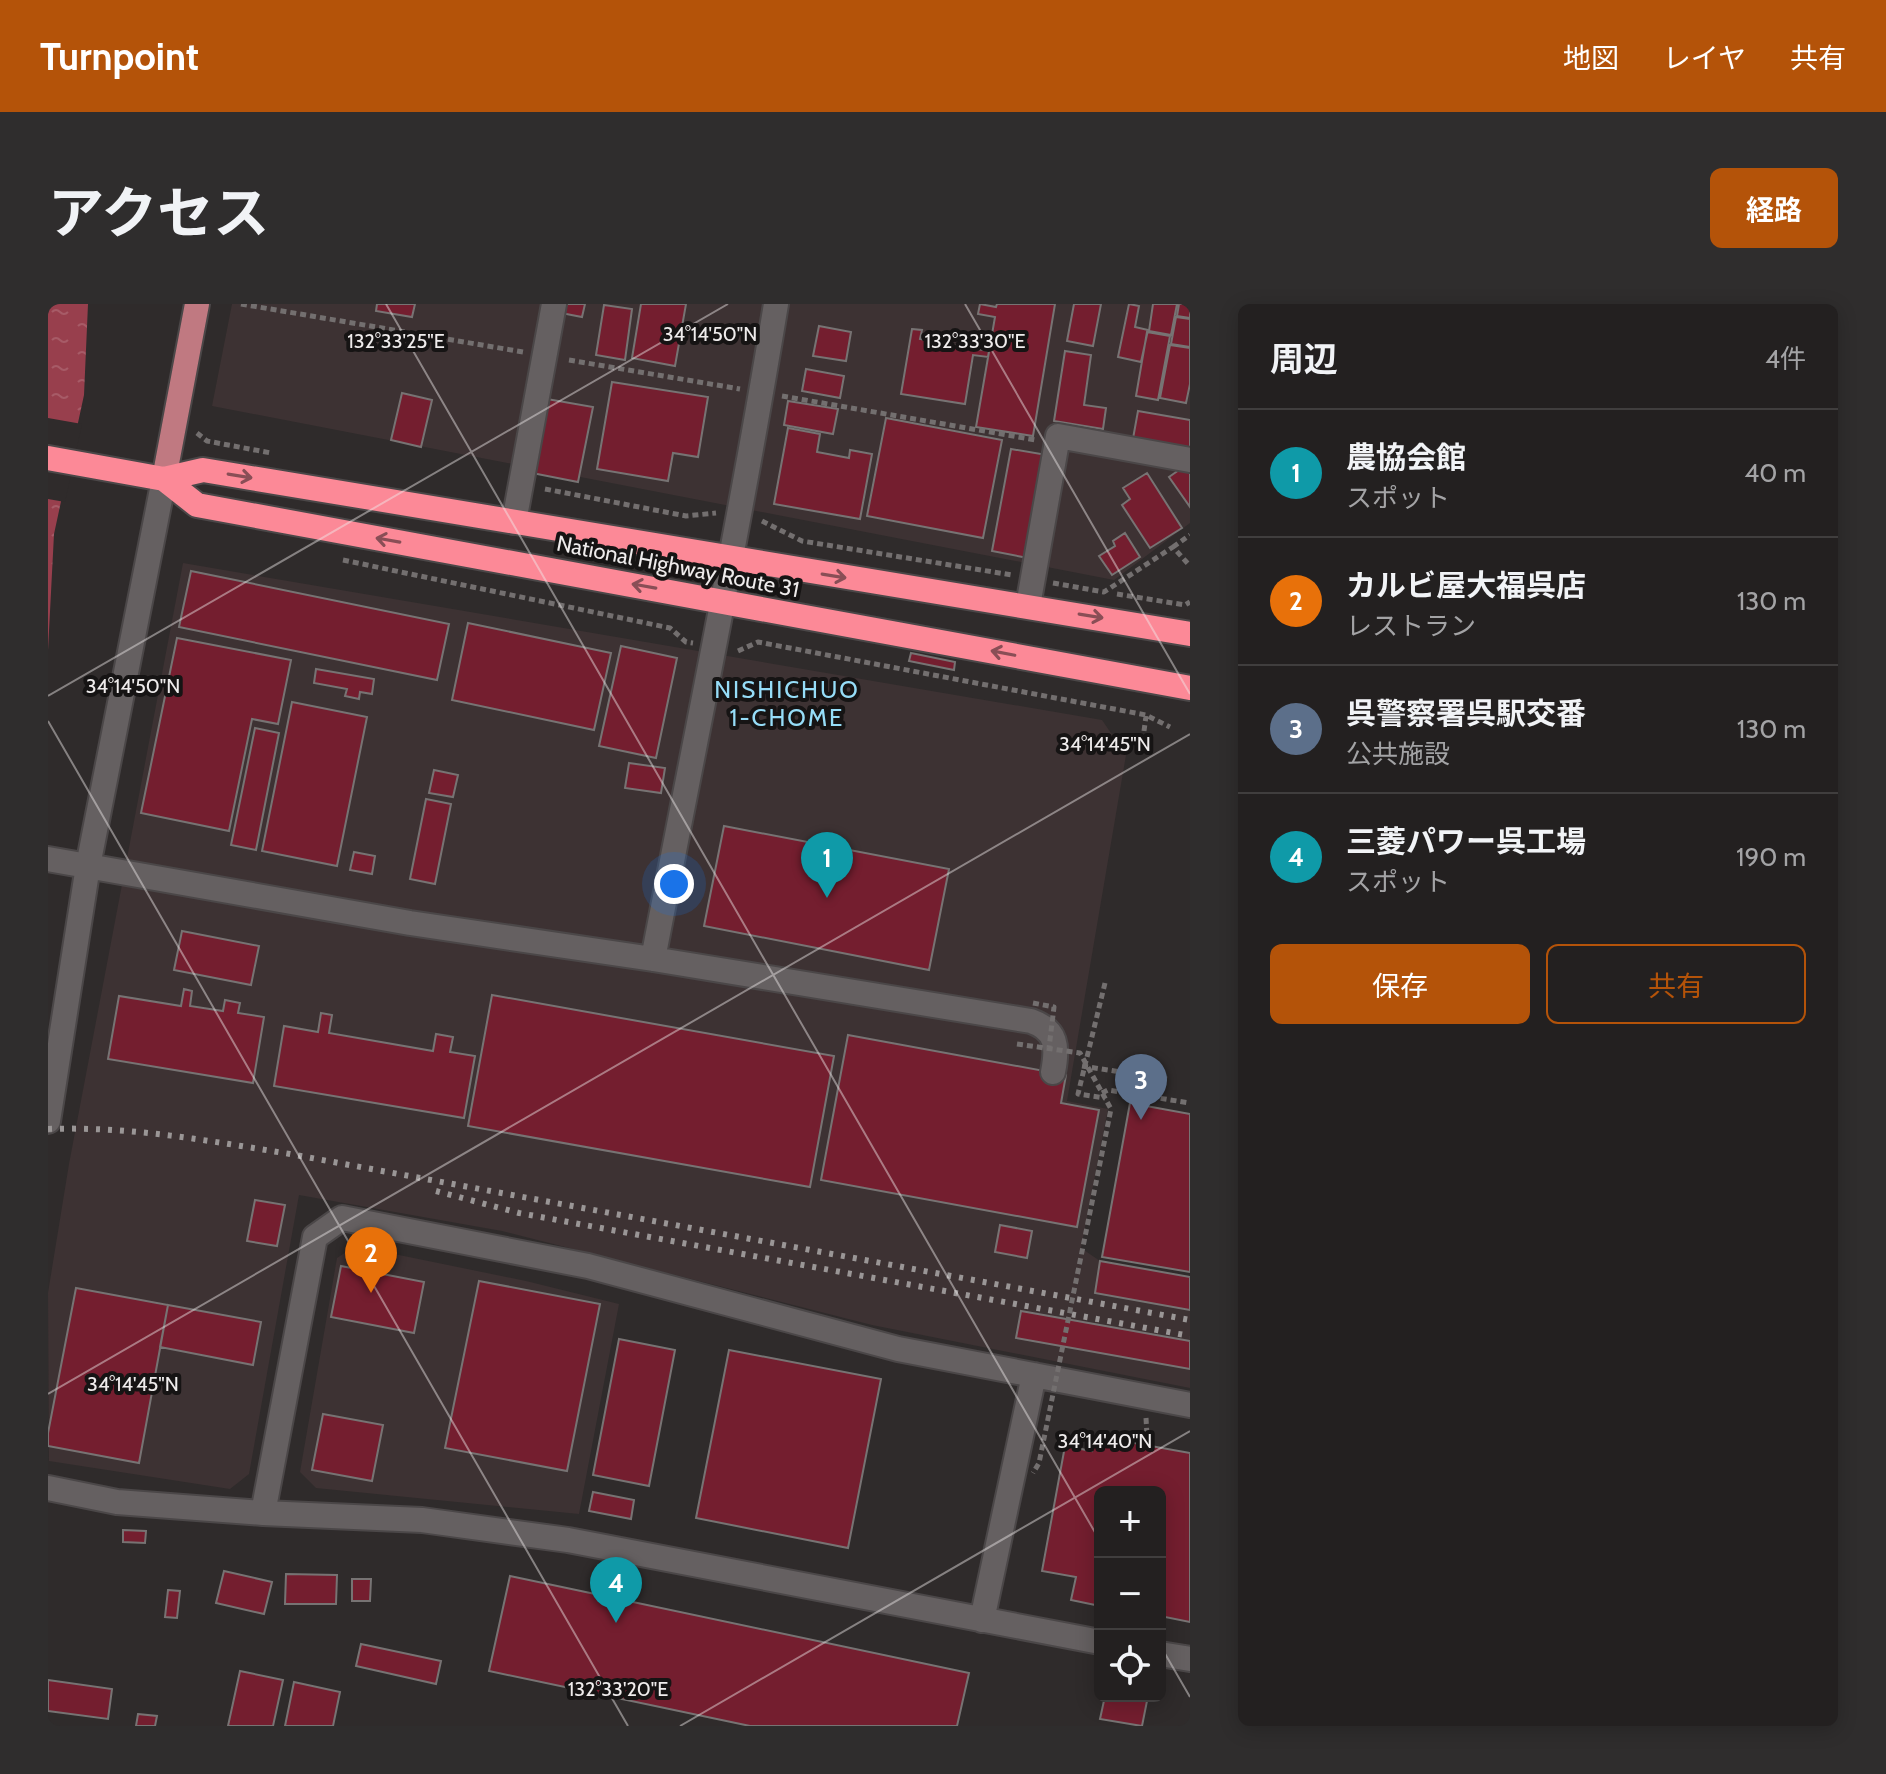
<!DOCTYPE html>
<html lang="ja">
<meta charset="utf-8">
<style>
body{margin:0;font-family:Cabin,"Noto Sans JP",sans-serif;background:#2f2d2d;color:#f1f3f6}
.controls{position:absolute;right:24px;bottom:24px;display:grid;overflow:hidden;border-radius:12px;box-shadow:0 4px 20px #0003}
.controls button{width:72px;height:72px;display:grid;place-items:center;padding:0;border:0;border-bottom:2px solid #403e3e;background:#232020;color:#f1f3f6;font:40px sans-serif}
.you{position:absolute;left:626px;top:580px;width:28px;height:28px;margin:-20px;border:6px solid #fff;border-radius:50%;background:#1a73e8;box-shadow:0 0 0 12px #1a73e833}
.badge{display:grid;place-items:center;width:52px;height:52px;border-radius:50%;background:#b45309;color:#fff;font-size:26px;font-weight:700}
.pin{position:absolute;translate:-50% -66px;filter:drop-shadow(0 2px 4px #0008)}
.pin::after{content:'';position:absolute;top:42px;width:28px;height:24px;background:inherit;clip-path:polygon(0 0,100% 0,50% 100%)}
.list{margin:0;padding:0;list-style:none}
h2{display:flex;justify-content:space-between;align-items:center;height:104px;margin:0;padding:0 32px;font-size:34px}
h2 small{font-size:26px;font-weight:400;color:#a3a3a5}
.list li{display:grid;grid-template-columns:52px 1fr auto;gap:24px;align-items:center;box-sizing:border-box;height:128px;padding:0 32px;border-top:2px solid #403e3e}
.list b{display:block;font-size:30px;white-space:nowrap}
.list p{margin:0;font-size:26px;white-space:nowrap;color:#a3a3a5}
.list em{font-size:26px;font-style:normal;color:#a3a3a5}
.actions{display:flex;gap:16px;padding:24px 32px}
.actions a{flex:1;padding:18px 0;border:2px solid #b45309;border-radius:12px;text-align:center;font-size:28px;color:#b45309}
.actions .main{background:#b45309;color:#fff}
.icon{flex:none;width:44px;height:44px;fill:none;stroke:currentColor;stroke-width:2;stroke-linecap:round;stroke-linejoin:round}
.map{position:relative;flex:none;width:1142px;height:1422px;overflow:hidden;border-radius:12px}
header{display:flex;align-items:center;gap:48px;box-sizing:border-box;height:112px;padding:0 40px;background:#b45309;color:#fff}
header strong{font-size:38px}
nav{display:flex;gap:44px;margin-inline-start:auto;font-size:28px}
.intro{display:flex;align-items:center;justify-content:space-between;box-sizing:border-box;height:192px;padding:0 48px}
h1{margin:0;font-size:56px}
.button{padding:20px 36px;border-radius:12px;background:#b45309;color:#fff;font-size:28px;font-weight:700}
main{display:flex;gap:48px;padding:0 48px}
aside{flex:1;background:#232020;border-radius:12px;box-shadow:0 4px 20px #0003}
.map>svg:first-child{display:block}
</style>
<header>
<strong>Turnpoint</strong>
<nav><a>地図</a><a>レイヤ</a><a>共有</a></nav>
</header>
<div class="intro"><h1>アクセス</h1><a class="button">経路</a></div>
<main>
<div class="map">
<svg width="1142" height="1422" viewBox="0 0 1142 1422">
<defs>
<pattern id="water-ripples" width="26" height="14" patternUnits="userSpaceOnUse" patternTransform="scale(2)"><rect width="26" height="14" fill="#983f4d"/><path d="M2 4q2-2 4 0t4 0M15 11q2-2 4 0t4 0" fill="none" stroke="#a75b67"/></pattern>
</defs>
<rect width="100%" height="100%" fill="#2f2b2b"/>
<path fill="#3d3233" d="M 184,0 L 1142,0 L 1142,219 L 1066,276 L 164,102 Z
M 135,259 L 1054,416 L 1078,451 L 1019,797 L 1060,805 L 1033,944 L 1052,957 L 1142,973 L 1142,1084 L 824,1021 L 454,927 L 251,891 L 201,1170 L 182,1185 L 1,1157 L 0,989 L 21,860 Z
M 307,942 L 478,977 L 571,1000 L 531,1210 L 268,1184 L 252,1168 L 289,954 Z"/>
<path fill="url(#water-ripples)" d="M 0,0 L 40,0 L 36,91 L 6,230 L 0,346 Z"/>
<path fill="#2f2b2b" d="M 0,114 L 34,120 L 17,198 L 0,195 Z"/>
<path fill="#741e2f" stroke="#777373" stroke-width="2" d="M 329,0 L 367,0 L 364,13 L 328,7 Z
M 514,0 L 537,0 L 534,13 L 513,9 Z
M 593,0 L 638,0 L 627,62 L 584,54 Z
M 932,0 L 948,3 L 949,0 L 1007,0 L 985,132 L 928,123 L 947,13 L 930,10 Z
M 1026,0 L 1053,0 L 1045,42 L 1019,37 Z
M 1081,0 L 1091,2 L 1087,23 L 1100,26 L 1093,58 L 1070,53 Z
M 1105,0 L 1129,0 L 1123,31 L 1101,27 Z
M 1131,0 L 1142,0 L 1142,14 L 1129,12 Z
M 556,1 L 584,5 L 577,56 L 548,51 Z
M 1128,13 L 1142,15 L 1142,43 L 1123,40 Z
M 771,22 L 803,28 L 798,57 L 765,52 Z
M 864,25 L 874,26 L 872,35 L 941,47 L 940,53 L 925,51 L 917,100 L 853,90 Z
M 1099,28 L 1122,32 L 1110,96 L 1088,92 Z
M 1122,41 L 1142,44 L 1142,80 L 1138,99 L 1112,94 Z
M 1017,47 L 1043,51 L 1036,101 L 1058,104 L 1055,125 L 1006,117 Z
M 758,65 L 796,72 L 792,94 L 754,87 Z
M 564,78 L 660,93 L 650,153 L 625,149 L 620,177 L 549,165 Z
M 354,89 L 384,96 L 373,143 L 343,136 Z
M 499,95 L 545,103 L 530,178 L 484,169 Z
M 740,97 L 790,105 L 785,130 L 736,121 Z
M 1090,107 L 1142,116 L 1142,151 L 1084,140 Z
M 838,114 L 954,136 L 935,234 L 819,212 Z
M 740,124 L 772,130 L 769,148 L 801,154 L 802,146 L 824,150 L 812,215 L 726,200 Z
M 963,145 L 999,151 L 980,254 L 944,247 Z
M 1131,166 L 1142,168 L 1142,203 L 1121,173 Z
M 1099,169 L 1134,224 L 1102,244 L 1074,201 L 1082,195 L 1075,184 Z
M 1077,229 L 1092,253 L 1064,271 L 1051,252 L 1067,242 L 1065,237 Z
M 143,267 L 401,320 L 389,376 L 131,323 Z
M 420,319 L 563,349 L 546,426 L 404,396 Z
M 129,334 L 243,356 L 230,420 L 204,415 L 181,527 L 93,509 Z
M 573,342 L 629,354 L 608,454 L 551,442 Z
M 863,349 L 907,358 L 906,366 L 861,357 Z
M 268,365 L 326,375 L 324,390 L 312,388 L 311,395 L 297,392 L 299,385 L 266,379 Z
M 244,398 L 319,413 L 289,562 L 214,547 Z
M 207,424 L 231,429 L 208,546 L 183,541 Z
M 581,459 L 617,464 L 613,489 L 577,484 Z
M 386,466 L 410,471 L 405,493 L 381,489 Z
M 378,495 L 403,500 L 387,580 L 362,575 Z
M 676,522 L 901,565 L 881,666 L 656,622 Z
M 306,548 L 327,552 L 324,570 L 302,566 Z
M 134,627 L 211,642 L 203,681 L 126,666 Z
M 136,685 L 144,687 L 142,702 L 175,707 L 177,696 L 192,699 L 190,709 L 216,713 L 205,779 L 60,755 L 71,692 L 133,702 Z
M 444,691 L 786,752 L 762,883 L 420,822 Z
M 273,709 L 284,711 L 281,729 L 385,747 L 388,730 L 405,733 L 402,748 L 427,752 L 416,814 L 226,782 L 236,722 L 270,728 Z
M 800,731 L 1018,771 L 1013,799 L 1051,806 L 1029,923 L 773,876 Z
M 1082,799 L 1142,810 L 1142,968 L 1054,953 Z
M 207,896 L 237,901 L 229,942 L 199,937 Z
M 952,921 L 984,927 L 979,954 L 947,948 Z
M 1052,957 L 1142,973 L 1142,1006 L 1047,989 Z
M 293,962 L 376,978 L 366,1029 L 283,1013 Z
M 431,977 L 552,1000 L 519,1167 L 397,1144 Z
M 28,984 L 120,1001 L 91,1159 L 0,1142 L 0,1129 Z
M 120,1001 L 213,1018 L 205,1061 L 112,1043 Z
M 973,1007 L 1142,1037 L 1142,1065 L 968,1034 Z
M 571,1035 L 627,1046 L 601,1182 L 545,1171 Z
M 681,1046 L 833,1075 L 800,1244 L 648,1214 Z
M 275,1110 L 335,1121 L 324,1177 L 264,1166 Z
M 1047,1132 L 1142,1149 L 1142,1318 L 1112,1312 L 1112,1188 L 1052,1188 L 1052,1302 L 1023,1296 L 1028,1273 L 994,1267 L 1017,1142 L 1044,1147 Z
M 545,1188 L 586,1196 L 583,1215 L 541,1207 Z
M 75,1226 L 98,1227 L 97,1239 L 75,1238 Z
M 176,1267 L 224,1278 L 216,1310 L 168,1299 Z
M 238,1270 L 289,1271 L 288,1300 L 237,1300 Z
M 462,1272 L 921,1369 L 909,1422 L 702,1422 L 441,1367 Z
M 304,1275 L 323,1275 L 322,1297 L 304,1297 Z
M 120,1286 L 132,1287 L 129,1314 L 117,1313 Z
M 313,1340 L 393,1357 L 388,1380 L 308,1362 Z
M 192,1367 L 235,1376 L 225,1422 L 180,1422 Z
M 0,1376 L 64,1385 L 60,1415 L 0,1407 Z
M 246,1378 L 292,1388 L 285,1422 L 237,1422 Z
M 1057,1392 L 1100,1392 L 1094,1422 L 1052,1415 Z
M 90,1410 L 109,1412 L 107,1422 L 88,1422 Z"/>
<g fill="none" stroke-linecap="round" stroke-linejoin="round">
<defs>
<path id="minor" d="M 466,218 L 506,0
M 980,302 L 1010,132 L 1142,156
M 0,555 L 362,619 L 605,655 L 983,717 C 1009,726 1010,743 1005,768
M 605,655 C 647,437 692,219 728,0
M 0,817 L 40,562 L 116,175
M 0,1184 L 69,1198 L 215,1209 L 374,1216 L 520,1236 L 1052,1338
M 215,1209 L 267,933 L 294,914 L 540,962 L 850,1045 L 1142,1101
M 934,1316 L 986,1071
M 1112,1350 L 1142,1355"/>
<path id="major" d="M 116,175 L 149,0"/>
<path id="highway" d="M 0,154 L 116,175 L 155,166 L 1142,330
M 116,175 L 149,201 L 1142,384"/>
</defs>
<use href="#minor" stroke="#4b4748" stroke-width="28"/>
<use href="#major" stroke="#4b4748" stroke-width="28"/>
<use href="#highway" stroke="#4b4748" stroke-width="28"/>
<path stroke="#736f6f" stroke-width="5" stroke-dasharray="6 4" stroke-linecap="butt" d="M 193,0 L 475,48
M 521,56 L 692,85
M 734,92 L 988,136
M 149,129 L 159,137 L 223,149
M 497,185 L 638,212 L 668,209
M 714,217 L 754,237 L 964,271
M 1125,243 L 1142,231
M 295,256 L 622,324 L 638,338 L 645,339
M 1005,279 L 1056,288 L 1125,243 L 1142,262
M 1069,290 L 1137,301 L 1142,298
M 690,347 L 710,338 L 1098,411 L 1122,423
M 1096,427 L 1098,412
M 1057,679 L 1030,790 L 1057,794
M 1034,762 L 1119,775
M 1054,789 L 1060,786 L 1142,799
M 1098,1114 L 1099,1132"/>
<use href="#minor" stroke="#656061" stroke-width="24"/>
<use href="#major" stroke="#c07981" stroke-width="24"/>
<use href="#highway" stroke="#fc8997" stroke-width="24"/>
<path stroke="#9a9696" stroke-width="6" stroke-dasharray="4 8" stroke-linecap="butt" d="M 0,825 C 82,822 162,837 242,850 L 1142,1016
M 388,887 L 471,909 L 1142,1032"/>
<path stroke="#736f6f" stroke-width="5" stroke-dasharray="6 4" stroke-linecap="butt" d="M 985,699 L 1006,703 L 1001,744
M 969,740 L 1032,749 L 1063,805 L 991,1159 L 985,1169"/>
</g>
<defs><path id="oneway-shaft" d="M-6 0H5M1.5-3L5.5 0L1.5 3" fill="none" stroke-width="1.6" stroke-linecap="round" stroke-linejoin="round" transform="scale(2)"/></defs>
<g stroke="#894e56">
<use href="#oneway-shaft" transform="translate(192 172) rotate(9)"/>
<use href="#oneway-shaft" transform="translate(340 236) rotate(-170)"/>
<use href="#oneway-shaft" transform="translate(786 272) rotate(9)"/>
<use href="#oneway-shaft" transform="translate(596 282) rotate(-170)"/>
<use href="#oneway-shaft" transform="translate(1043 312) rotate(9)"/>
<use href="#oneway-shaft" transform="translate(955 349) rotate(-169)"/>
</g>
<path fill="none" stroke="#efecec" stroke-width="2" stroke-opacity="0.45" d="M 338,0 L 1052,1237M 917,0 L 1142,390M 0,392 L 680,0M 0,417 L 580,1422M 0,1090 L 1142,430M 1112,1341 L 1142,1393M 0,1420 L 1,1422M 632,1422 L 1142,1127"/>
<g text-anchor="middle" stroke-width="8" stroke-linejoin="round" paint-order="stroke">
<g font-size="22" fill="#efecec" stroke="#161414">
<text transform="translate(630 262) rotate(11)" y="8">National Highway Route 31</text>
</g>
<g font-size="24" letter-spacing="2" fill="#96ddf8" stroke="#161414">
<text x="739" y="394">NISHICHUO<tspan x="739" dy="28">1-CHOME</tspan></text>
</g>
</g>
<g font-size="20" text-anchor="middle" fill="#efecec" stroke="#161414" stroke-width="8" stroke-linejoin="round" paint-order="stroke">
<text x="662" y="37">34°14'50"N</text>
<text x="348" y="44">132°33'25"E</text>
<text x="927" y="44">132°33'30"E</text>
<text x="85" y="389">34°14'50"N</text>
<text x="1057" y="447">34°14'45"N</text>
<text x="85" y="1087">34°14'45"N</text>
<text x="1057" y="1144">34°14'40"N</text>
<text x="570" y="1392">132°33'20"E</text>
</g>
</svg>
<div class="controls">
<button>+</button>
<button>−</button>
<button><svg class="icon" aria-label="locate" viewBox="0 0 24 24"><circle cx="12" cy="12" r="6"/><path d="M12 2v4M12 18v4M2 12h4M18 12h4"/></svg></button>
</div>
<div class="you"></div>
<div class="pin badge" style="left:779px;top:594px;background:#0f9aa8">1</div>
<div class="pin badge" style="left:323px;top:989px;background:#e8710a">2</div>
<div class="pin badge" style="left:1093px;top:816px;background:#5c6f8a">3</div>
<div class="pin badge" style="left:568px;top:1319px;background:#0f9aa8">4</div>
</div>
<aside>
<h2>周辺<small>4件</small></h2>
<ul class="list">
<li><span class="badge" style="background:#0f9aa8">1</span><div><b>農協会館</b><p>スポット</p></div><em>40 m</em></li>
<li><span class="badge" style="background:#e8710a">2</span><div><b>カルビ屋大福呉店</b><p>レストラン</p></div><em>130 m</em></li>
<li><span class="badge" style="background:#5c6f8a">3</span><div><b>呉警察署呉駅交番</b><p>公共施設</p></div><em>130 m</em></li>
<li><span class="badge" style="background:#0f9aa8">4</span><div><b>三菱パワー呉工場</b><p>スポット</p></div><em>190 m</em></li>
</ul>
<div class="actions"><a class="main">保存</a><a>共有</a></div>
</aside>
</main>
